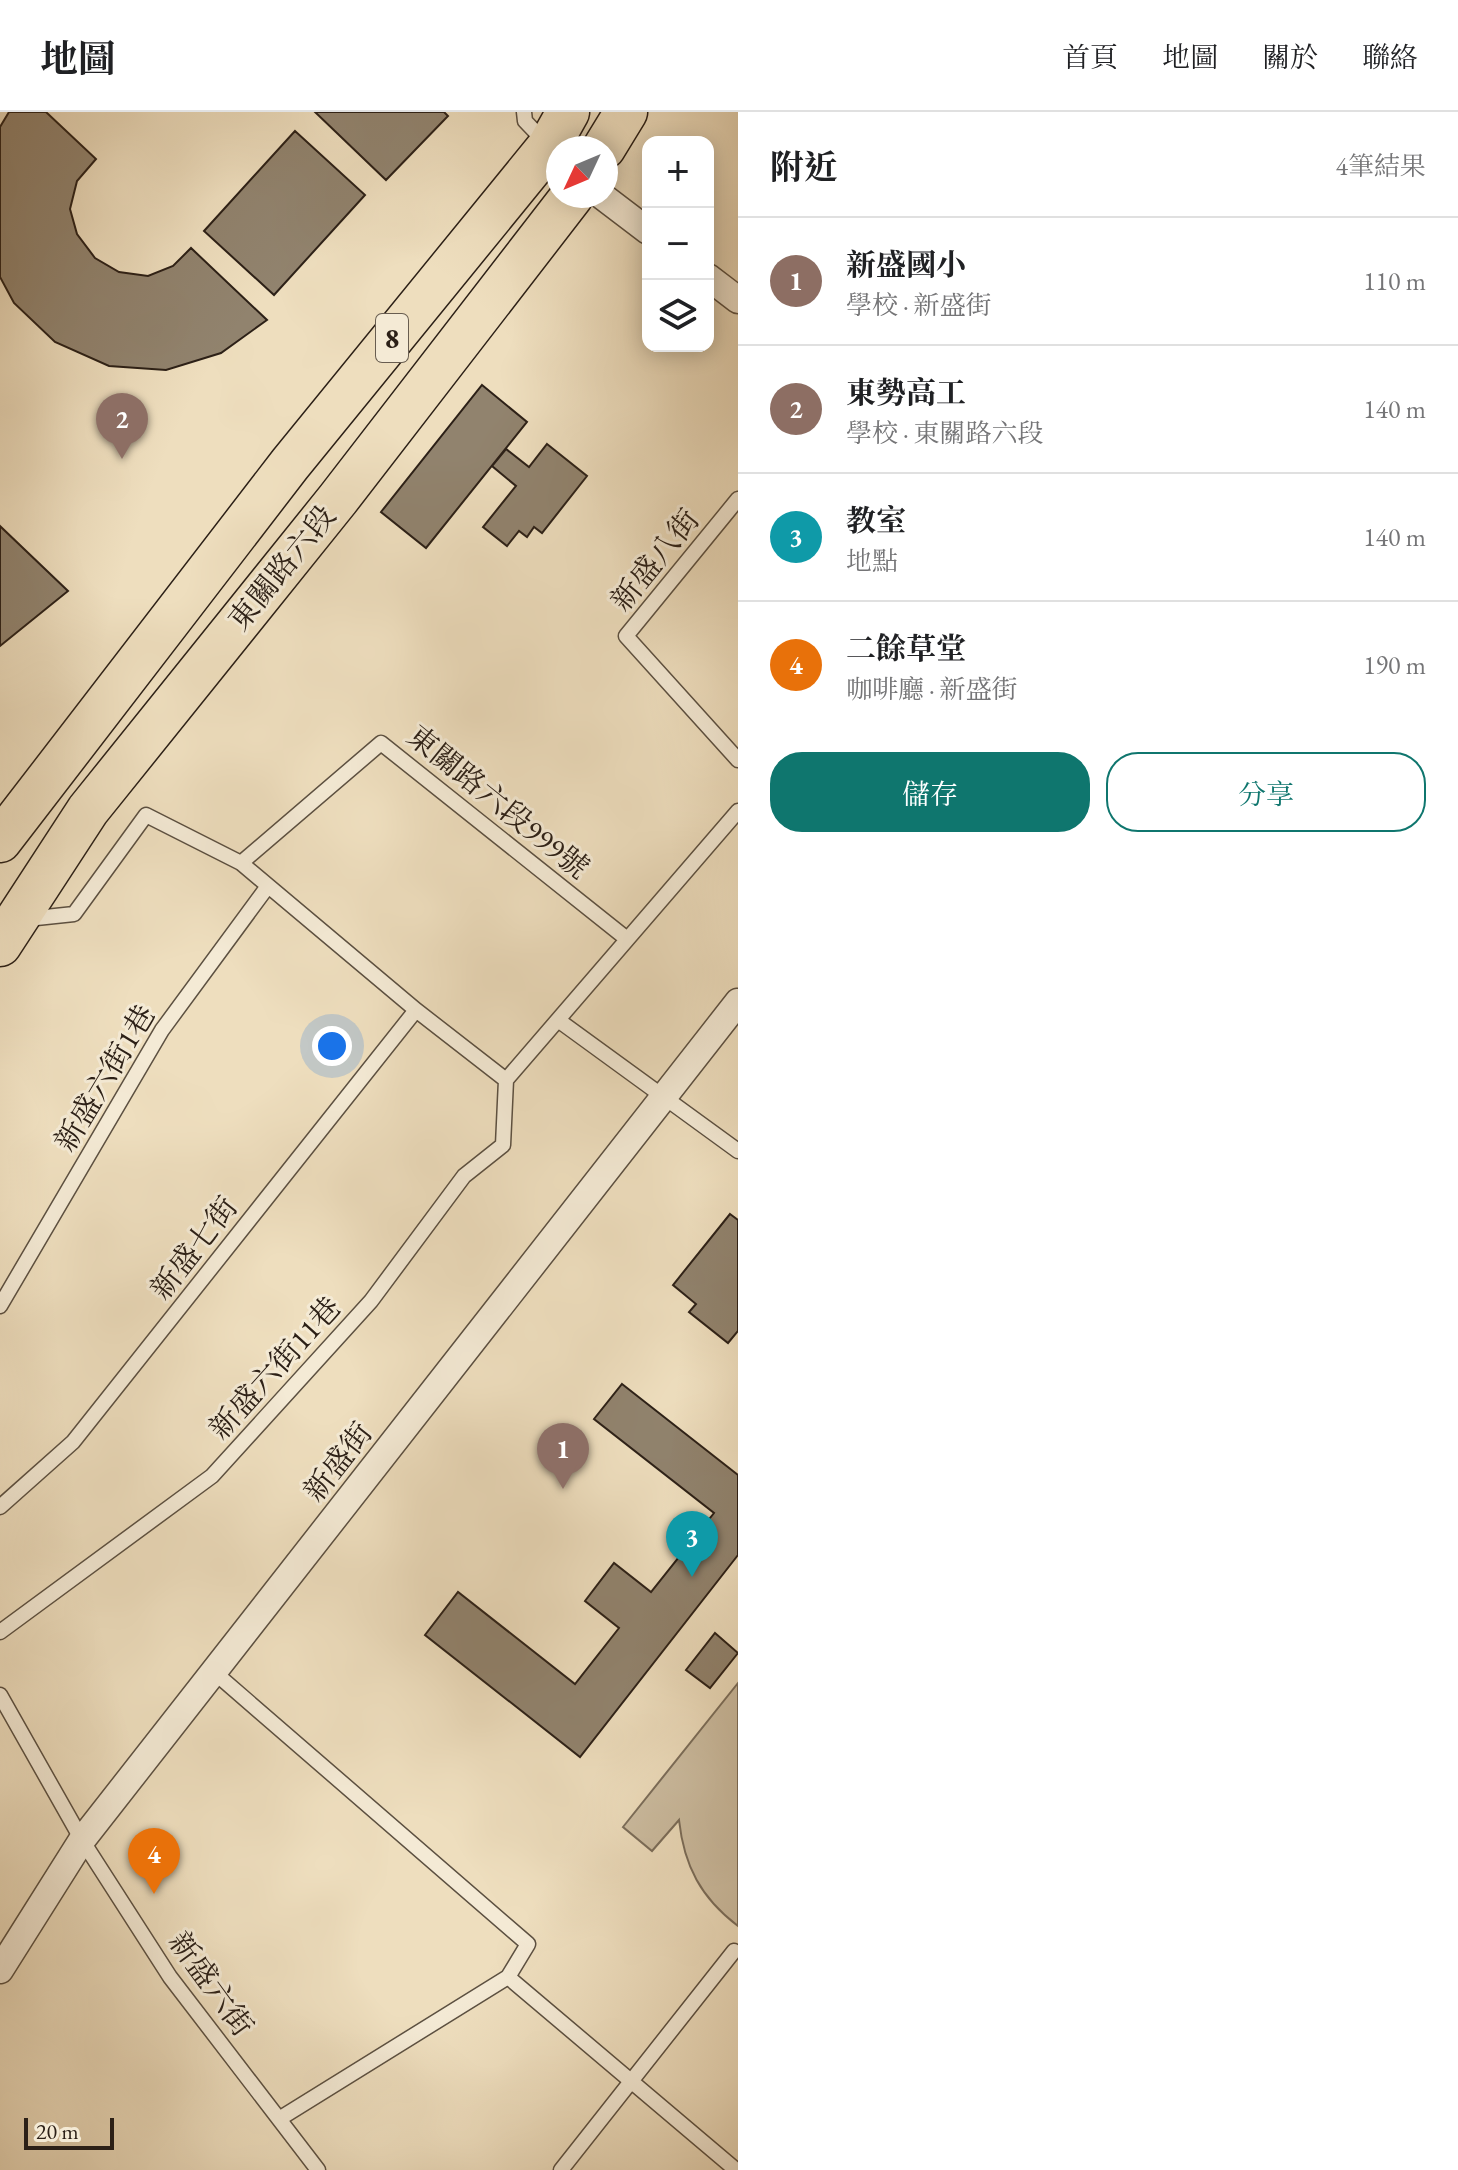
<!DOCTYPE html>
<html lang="zh-TW">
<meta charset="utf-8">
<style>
body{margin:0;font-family:"EB Garamond","Noto Serif TC",serif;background:#f6f6f6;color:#202124}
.controls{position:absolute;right:24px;top:24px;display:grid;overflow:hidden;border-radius:16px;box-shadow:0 4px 20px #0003}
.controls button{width:72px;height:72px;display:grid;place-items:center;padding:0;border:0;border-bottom:2px solid #e0e0e0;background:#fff;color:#202124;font:40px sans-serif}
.compass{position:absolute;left:546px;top:24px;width:72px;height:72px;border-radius:50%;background:#fff;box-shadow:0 4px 20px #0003;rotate:226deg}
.scale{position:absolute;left:24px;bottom:20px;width:90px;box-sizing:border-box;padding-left:8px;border:4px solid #2c2017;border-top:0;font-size:22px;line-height:28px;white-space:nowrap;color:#2c2017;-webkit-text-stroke:6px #f4ead5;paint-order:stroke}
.you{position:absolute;left:332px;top:934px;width:28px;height:28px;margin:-20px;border:6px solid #fff;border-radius:50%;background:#1a73e8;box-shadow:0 0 0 12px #1a73e833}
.badge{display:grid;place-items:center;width:52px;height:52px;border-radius:50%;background:#0f766e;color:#fff;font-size:26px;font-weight:700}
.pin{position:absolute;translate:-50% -66px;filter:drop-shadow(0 2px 4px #0008)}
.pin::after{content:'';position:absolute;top:42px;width:28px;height:24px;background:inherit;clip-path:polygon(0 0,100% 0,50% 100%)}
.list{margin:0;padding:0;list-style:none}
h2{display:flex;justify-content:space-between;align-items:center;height:104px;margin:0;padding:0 32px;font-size:34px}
h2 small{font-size:26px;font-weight:400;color:#757577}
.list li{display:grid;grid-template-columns:52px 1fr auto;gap:24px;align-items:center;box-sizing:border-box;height:128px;padding:0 32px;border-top:2px solid #e0e0e0}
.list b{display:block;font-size:30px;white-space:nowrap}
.list p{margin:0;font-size:26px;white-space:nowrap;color:#757577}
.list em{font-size:26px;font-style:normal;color:#757577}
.actions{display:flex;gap:16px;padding:24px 32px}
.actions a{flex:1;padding:18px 0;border:2px solid #0f766e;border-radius:32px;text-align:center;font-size:28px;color:#0f766e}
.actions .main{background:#0f766e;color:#fff}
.icon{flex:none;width:44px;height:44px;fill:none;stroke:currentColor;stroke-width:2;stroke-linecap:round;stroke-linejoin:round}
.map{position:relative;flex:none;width:738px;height:2058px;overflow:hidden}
header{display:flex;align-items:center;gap:48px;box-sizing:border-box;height:112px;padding:0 40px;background:#fff;border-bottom:2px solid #e0e0e0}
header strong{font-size:38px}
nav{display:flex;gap:44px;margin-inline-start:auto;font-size:28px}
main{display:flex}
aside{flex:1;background:#fff}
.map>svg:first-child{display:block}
</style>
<header>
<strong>地圖</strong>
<nav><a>首頁</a><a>地圖</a><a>關於</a><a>聯絡</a></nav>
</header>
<main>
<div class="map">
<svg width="738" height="2058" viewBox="0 0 738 2058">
<rect width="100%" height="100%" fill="#eedebe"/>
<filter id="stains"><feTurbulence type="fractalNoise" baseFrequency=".0025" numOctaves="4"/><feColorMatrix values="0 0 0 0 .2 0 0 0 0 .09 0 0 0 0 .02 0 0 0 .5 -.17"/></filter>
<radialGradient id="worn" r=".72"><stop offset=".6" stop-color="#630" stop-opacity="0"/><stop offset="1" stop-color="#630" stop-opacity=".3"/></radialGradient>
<path fill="#cdbea2" stroke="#7c6f5c" stroke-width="2" d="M 738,1571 L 738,1814 C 701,1786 684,1754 679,1708 L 652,1739 L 623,1715 Z"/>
<path fill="#91836e" stroke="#2c2017" stroke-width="2" d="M 9,0 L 46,0 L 96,47 L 77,69 L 70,97 L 77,122 L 95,146 L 119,160 L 148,164 L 173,154 L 191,136 L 267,208 L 221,241 L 166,258 L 109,254 L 55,230 L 14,191 L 0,165 L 0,15 Z
M 315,0 L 444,0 L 448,4 L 386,68 Z
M 295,19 L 365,83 L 274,183 L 204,119 Z
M 482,273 L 527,310 L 426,436 L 381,400 Z
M 547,332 L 587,364 L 542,421 L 534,415 L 527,425 L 519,419 L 507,434 L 483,415 L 516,374 L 492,354 L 506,337 L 529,355 Z
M 0,414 L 68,479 L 0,534 Z
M 730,1102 L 738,1108 L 738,1219 L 728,1231 L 689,1200 L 696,1192 L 673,1173 Z
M 622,1272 L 738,1363 L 738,1443 L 580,1645 L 425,1523 L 458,1480 L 575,1572 L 619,1516 L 585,1489 L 614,1451 L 651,1480 L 714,1401 L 594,1307 Z
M 715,1521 L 738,1541 L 710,1576 L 686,1558 Z"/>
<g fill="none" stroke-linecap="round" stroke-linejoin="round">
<defs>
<path id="lane" d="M 524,0 L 525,9 L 546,31
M 738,387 L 626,524 L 738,648
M 241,751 L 416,898 L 506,968 L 738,699
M 27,807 L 74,802 L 146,703 L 241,751 L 381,631 L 627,827
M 558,908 L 738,1039
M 0,1194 L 162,918 L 268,774
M 0,1395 L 73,1330 L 416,898
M 0,1520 L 212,1364 L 371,1189 L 464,1064 L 503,1033 L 506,968
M 214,1560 L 528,1832 L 508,1865
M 0,1583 L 82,1728 L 170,1865 L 318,2058
M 279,2007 L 508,1865 L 736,2058
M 561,2058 L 734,1839"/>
<path id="street" d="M 602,84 L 648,119
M 708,165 L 738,188
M 0,1858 L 82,1728 L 738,890"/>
<path id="primary" d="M 604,36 L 626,0
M 0,729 L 290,352 L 549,34 L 568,0
M 0,833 L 88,698 L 338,387 L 572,84"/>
</defs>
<use href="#lane" stroke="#5c5041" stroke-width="17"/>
<use href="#street" stroke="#5c5041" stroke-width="29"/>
<use href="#primary" stroke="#2c2017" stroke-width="45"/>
<use href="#lane" stroke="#f4ead5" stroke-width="14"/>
<use href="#street" stroke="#f4ead5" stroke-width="26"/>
<use href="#primary" stroke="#eedebe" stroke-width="42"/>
</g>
<g text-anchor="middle" stroke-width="6" stroke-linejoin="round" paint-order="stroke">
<rect fill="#f4ead5" stroke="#685d50" stroke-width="2" x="376" y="202" width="32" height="48" rx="6"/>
<g font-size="28" font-weight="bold" fill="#2c2017">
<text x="392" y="236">8</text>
</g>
<g font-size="30" fill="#2c2017" stroke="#f4ead5">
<text transform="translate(655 448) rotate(-51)" y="10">新盛八街</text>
<text transform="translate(282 456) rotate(-51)" y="10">東關路六段</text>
<text transform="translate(498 690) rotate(39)" y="10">東關路六段999號</text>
<text transform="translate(105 966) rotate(-59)" y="10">新盛六街1巷</text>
<text transform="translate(194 1136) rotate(-52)" y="10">新盛七街</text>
<text transform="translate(275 1256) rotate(-48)" y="10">新盛六街11巷</text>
<text transform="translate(338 1350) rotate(-52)" y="10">新盛街</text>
<text transform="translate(211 1872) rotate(54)" y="10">新盛六街</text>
</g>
</g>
<rect width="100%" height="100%" filter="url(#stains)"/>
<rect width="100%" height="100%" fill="url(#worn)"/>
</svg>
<div class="controls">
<button>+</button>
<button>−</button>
<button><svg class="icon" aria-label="layers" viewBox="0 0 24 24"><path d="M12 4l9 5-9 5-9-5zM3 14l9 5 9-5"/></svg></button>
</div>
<svg class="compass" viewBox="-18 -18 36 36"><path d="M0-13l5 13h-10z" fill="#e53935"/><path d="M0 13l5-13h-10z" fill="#757577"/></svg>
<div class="scale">20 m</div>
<div class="you"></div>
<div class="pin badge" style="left:563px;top:1377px;background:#8d6e63">1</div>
<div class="pin badge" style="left:122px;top:347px;background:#8d6e63">2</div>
<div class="pin badge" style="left:692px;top:1465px;background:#0f9aa8">3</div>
<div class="pin badge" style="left:154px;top:1782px;background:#e8710a">4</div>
</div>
<aside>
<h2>附近<small>4筆結果</small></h2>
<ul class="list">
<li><span class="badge" style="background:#8d6e63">1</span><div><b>新盛國小</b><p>學校 · 新盛街</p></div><em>110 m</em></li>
<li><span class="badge" style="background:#8d6e63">2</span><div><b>東勢高工</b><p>學校 · 東關路六段</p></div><em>140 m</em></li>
<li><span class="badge" style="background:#0f9aa8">3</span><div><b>教室</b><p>地點</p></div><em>140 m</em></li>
<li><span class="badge" style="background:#e8710a">4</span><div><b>二餘草堂</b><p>咖啡廳 · 新盛街</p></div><em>190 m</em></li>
</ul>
<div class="actions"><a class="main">儲存</a><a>分享</a></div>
</aside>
</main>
